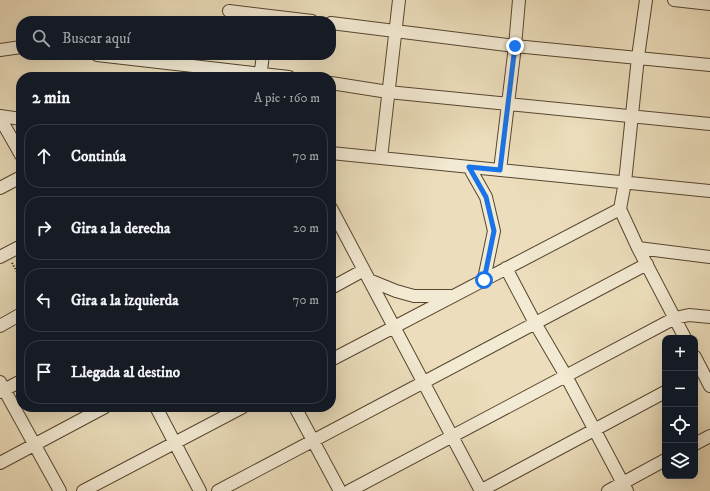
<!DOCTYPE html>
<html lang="es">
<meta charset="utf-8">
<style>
body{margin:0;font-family:"IM FELL DW Pica",serif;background:#242831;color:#f1f3f6}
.controls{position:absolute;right:12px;bottom:12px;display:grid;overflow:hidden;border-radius:8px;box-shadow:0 4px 16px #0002}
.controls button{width:36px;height:36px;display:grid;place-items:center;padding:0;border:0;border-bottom:1px solid #363941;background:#171b24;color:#f1f3f6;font:20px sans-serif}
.stop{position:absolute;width:12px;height:12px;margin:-9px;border:3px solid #1a73e8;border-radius:50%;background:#fff}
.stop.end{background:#1a73e8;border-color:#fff;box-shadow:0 1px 4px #0008}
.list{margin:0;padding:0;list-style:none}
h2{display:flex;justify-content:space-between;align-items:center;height:52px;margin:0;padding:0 16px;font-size:17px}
h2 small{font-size:13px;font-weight:400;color:#9ea1a6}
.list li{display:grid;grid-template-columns:26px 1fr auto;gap:12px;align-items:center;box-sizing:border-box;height:64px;margin:0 8px 8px;padding:0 8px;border:1px solid #363941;border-radius:16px}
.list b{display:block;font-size:15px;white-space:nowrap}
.list em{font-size:13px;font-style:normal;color:#9ea1a6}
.icon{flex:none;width:22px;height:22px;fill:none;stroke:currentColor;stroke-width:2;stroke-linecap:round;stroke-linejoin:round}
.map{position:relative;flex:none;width:710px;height:491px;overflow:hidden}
.search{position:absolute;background:#171b24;box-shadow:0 4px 16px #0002;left:16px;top:16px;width:320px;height:44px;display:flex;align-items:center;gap:10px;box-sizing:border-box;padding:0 14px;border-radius:16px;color:#9ea1a6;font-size:15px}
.panel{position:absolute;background:#171b24;box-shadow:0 4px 16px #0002;left:16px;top:72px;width:320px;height:340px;border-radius:16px}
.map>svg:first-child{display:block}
</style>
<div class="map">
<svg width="710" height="491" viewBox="0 0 710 491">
<rect width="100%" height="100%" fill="#ecdebc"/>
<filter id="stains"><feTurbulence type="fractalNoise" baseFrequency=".005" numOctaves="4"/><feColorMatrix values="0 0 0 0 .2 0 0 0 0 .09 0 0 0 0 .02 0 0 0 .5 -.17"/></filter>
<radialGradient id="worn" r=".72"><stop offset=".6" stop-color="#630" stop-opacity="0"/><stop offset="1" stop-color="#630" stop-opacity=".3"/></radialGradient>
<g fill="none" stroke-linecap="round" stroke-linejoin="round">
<defs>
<path id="minor" d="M 646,0 L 638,57 L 625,182 L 620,209 L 638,248 L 685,338
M 674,0 L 710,4
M 229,11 L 312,21
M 331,23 L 515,46 L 710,65
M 0,50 L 21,47
M 97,55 L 289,77
M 260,77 L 263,55
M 331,83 L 388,92 L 710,124
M 0,116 L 21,119
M 0,118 L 21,155
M 331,153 L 710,191
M 381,158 L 399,0
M 469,167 L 486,197 L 494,231 L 484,279
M 500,170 L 515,46 L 519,0
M 0,188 L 21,177
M 331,208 L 481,491
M 638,248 L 710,257
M 0,257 L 21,246
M 506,268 L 535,323 L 566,376 L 627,491
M 369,280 L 396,291 L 414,296 L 451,296
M 331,288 L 364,270
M 0,326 L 21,314
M 695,357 L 710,386
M 331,360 L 620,209
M 0,382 L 60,491
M 0,392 L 21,381
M 156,407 L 200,491
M 295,407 L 340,491
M 695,444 L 710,436
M 0,463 L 105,407
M 83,491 L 243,407
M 218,491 L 647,264
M 349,491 L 675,318 L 689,315 L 710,317
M 480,491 L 665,392
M 608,491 L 665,460"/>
</defs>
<use href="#minor" stroke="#57462f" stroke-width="14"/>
<path stroke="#251400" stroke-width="2" stroke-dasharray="1 2" stroke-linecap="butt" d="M 12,263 L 21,279"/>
<use href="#minor" stroke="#f3ead3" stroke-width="12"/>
</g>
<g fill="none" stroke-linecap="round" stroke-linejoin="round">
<path stroke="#1a73e8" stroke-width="5" d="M 484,280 L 494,231 L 486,197 L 469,167 L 500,170 L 515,46"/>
</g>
<rect width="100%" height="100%" filter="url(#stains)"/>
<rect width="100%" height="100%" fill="url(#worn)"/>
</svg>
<div class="controls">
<button>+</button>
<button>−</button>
<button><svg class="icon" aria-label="locate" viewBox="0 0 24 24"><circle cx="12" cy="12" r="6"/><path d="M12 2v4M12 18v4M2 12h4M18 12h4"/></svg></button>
<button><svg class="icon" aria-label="layers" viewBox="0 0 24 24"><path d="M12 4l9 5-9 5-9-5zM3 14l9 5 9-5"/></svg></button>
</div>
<div class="stop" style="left:484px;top:280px"></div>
<div class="stop end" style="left:515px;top:46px"></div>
<div class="search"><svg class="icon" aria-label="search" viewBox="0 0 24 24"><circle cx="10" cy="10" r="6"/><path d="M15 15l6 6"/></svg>Buscar aquí</div>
<section class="panel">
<h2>2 min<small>A pie · 160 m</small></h2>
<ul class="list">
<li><svg class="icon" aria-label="ahead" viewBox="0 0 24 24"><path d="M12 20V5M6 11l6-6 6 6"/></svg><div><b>Continúa</b></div><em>70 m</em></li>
<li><svg class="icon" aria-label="right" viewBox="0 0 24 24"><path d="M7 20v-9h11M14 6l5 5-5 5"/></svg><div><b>Gira a la derecha</b></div><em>20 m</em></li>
<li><svg class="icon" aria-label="left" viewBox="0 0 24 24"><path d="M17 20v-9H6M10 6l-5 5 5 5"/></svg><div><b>Gira a la izquierda</b></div><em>70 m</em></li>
<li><svg class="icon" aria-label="arrive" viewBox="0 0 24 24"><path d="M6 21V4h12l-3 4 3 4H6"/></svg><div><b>Llegada al destino</b></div></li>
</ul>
</section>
</div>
